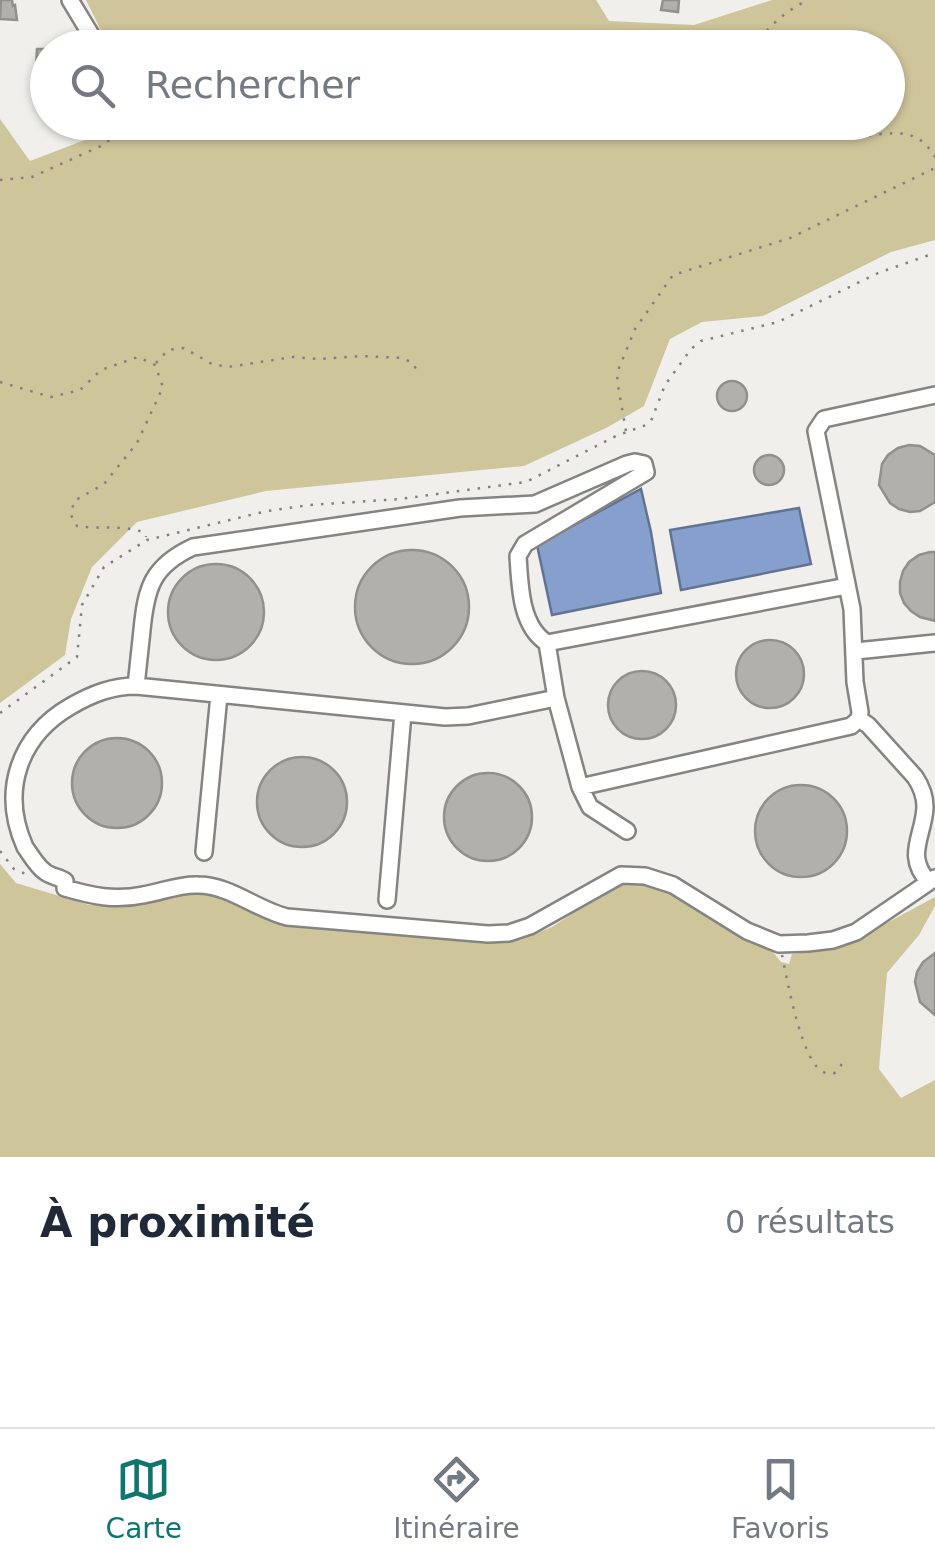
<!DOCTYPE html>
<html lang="fr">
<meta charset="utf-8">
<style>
body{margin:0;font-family:"DejaVu Sans",sans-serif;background:#f2f2f3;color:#1f2937}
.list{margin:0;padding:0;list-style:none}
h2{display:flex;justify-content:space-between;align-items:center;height:130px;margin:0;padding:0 40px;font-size:42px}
h2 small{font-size:32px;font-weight:400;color:#747a83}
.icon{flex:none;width:55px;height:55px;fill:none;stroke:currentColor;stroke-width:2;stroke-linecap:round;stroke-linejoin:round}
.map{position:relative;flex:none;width:935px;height:1157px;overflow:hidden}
.search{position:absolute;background:#fff;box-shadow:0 2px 8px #0004;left:30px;right:30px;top:30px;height:110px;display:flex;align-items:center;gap:25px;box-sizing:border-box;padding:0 35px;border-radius:55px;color:#747a83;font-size:38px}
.sheet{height:270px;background:#fff}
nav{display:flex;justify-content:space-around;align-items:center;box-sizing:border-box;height:140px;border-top:2px solid #e0e1e3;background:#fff;font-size:28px;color:#747a83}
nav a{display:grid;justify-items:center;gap:5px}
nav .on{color:#0f766e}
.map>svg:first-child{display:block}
</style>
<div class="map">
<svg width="935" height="1157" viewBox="0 0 935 1157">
<rect width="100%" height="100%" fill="#f0efec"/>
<path fill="#cfc59b" d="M 86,0 L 596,0 L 609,21 L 694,25 L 772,0 L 935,0 L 935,240 L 891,252 L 763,316 L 702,322 L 670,339 L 644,406 L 608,427 L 524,466 L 266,491 L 137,522 L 92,567 L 71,619 L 65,655 L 0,703 L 0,119 L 30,161 L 132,122 L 888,122 L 888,48 L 109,47 Z
M 0,864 L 16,883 L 89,905 L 144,904 L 189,893 L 215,893 L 269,921 L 302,928 L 520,940 L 552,927 L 617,884 L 645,883 L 674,893 L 772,951 L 781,962 L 789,964 L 792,954 L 823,950 L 857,939 L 935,897 L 935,906 L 919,935 L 887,973 L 879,1069 L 901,1098 L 935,1080 L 935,1157 L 0,1157 Z"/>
<path fill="#879fcc" stroke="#627392" stroke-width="2.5" d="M 641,489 L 651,532 L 661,593 L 552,615 L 537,545 Z
M 799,508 L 811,564 L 681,590 L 670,530 Z"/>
<path fill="#b1b0ad" stroke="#91908d" stroke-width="2.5" d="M 1,0 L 12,0 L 13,6 L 15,5 L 17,20 L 0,19 Z
M 663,0 L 679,0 L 678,12 L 661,10 Z
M 37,49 L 47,49 L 46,69 L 36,68 Z
M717 396a15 15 0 1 1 30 0a15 15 0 1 1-30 0Z
M 909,445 L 920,446 L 935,455 L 935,502 L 920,511 L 910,512 L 899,509 L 890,503 L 879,485 L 882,464 L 888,455 L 898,448 Z
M754 470a15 15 0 1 1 30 0a15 15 0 1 1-30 0Z
M355 607a57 57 0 1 1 114 0a57 57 0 1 1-114 0Z
M 930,552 L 935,552 L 935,621 L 920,617 L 911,611 L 904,603 L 900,593 L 900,582 L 903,571 L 909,562 L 919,555 Z
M168 612a48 48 0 1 1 96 0a48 48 0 1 1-96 0Z
M736 674a34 34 0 1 1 68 0a34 34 0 1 1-68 0Z
M608 705a34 34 0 1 1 68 0a34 34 0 1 1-68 0Z
M72 783a45 45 0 1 1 90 0a45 45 0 1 1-90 0Z
M257 802a45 45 0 1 1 90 0a45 45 0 1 1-90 0Z
M444 817a44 44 0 1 1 88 0a44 44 0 1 1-88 0Z
M755 831a46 46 0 1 1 92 0a46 46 0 1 1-92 0Z
M 935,953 L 935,1015 L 920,1002 L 915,982 L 917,972 L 923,962 Z"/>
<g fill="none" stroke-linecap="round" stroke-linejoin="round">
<defs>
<path id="minor" d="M 70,0 L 99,48
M 547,643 L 847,586
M 856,651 L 935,643
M 136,686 C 138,668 140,649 142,630 C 146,588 152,566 193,547 L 460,508 L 535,504 L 627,464 L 635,462 L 644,464 L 646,472 L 525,544 L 518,556 C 520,585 520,626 547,643 L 556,698 L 580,787 L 590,807 L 627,831
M 556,698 L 468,716 L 445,717 L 136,686 C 112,686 92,694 71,706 C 19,736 0,791 25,847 C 30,854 37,866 44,871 C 49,876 59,877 65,881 L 65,888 C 92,896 115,901 143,895 C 162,892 179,884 198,885 C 230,885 257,910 287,917 L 488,934 L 509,933 L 530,926 L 621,875 L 645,876 L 673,885 L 747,931 L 779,944 L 808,943 L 833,940 L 856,932 L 935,878
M 859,719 L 868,725 L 915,777 C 921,786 925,796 925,807 C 924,836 904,856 929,882
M 580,787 L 851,726 L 859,719 L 860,712 L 855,682 L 852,609 L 816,431 L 824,419 L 935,395
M 204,852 L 219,695
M 387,900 L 403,713"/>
</defs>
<use href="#minor" stroke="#858482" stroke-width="20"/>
<path stroke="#81807e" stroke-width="2.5" stroke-dasharray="2.5 8" stroke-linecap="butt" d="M 755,48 C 765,28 789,8 809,0
M 808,122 C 821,126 834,133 847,135 C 882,140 912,118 935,157
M 0,180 L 32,177 L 101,146 L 115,136 L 124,122
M 156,363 L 168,350 L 184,348 L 212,364 L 228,367 L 293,357 L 319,359 L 361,356 L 402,358 L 413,363 L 416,369
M 0,382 L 51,397 L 80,390 L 101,370 L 138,357 L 155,365 L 163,387 L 137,443 L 104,484 L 74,501 L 71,515 L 77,526 C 99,530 124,524 145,533 L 146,537
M 626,431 L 617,380 L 619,368 L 635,329 L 673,275 L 790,238 L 935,168
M 0,713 L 77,657 L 82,605 L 104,567 L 147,540 L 267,511 L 310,505 L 400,499 L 526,482 L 616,436 L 646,425 L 651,421 L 665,385 L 691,349 L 701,341 L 778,322 L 878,273 L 935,253
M 0,851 L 14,869 L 28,875
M 782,955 C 787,978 802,1068 826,1073 C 836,1076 839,1070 843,1061"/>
<use href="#minor" stroke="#fff" stroke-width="15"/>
</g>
</svg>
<div class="search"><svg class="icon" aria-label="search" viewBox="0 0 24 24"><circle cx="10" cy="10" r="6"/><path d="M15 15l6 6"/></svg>Rechercher</div>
</div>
<section class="sheet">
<h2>À proximité<small>0 résultats</small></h2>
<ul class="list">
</ul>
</section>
<nav>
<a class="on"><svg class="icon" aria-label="map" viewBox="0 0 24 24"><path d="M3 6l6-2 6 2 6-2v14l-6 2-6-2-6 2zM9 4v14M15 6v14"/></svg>Carte</a>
<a><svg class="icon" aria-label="directions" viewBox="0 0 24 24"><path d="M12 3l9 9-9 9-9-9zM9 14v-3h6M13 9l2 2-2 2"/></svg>Itinéraire</a>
<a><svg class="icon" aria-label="saved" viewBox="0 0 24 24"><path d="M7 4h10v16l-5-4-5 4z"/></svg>Favoris</a>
</nav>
